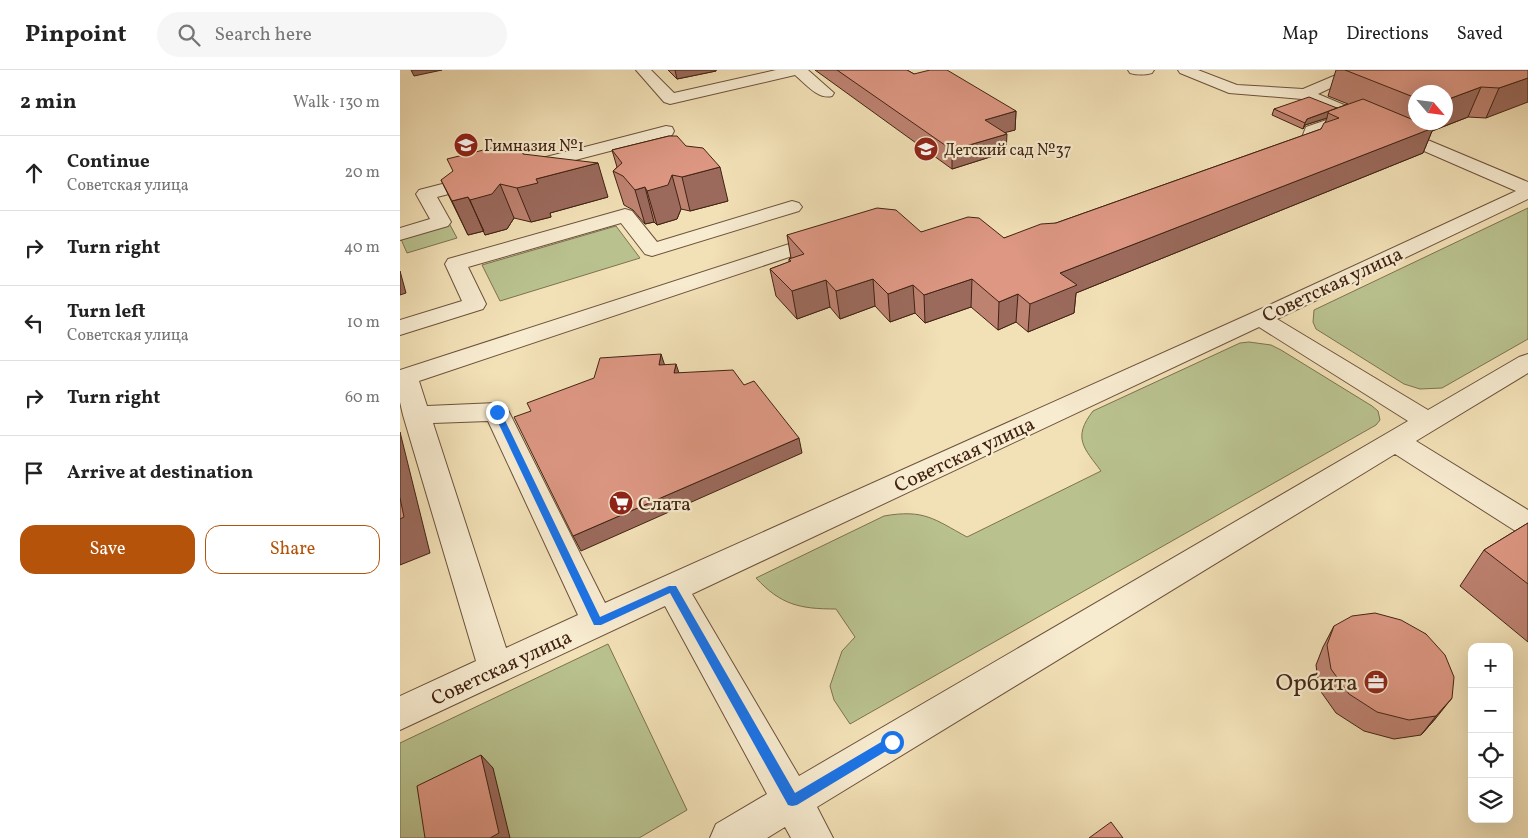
<!DOCTYPE html>
<meta charset="utf-8">
<style>
body{margin:0;font-family:Vollkorn,serif;background:#f6f6f6;color:#222}
.controls{position:absolute;right:15px;bottom:15px;display:grid;overflow:hidden;border-radius:10px;box-shadow:0 5px 20px #0002}
.controls button{width:45px;height:45px;display:grid;place-items:center;padding:0;border:0;border-bottom:1px solid #e0e0e0;background:#fff;color:#222;font:25px sans-serif}
.compass{position:absolute;left:1008px;top:15px;width:45px;height:45px;border-radius:50%;background:#fff;box-shadow:0 5px 20px #0002;rotate:118deg}
.stop{position:absolute;width:15px;height:15px;margin:-11px;border:4px solid #1a73e8;border-radius:50%;background:#fff}
.stop.end{background:#1a73e8;border-color:#fff;box-shadow:0 1px 5px #0008}
.list{margin:0;padding:0;list-style:none}
h2{display:flex;justify-content:space-between;align-items:center;height:65px;margin:0;padding:0 20px;font-size:21px}
h2 small{font-size:16px;font-weight:400;color:#767676}
.list li{display:grid;grid-template-columns:32px 1fr auto;gap:15px;align-items:center;box-sizing:border-box;height:75px;padding:0 20px;border-top:1px solid #e0e0e0}
.list b{display:block;font-size:19px;white-space:nowrap}
.list p{margin:0;font-size:16px;white-space:nowrap;color:#767676}
.list em{font-size:16px;font-style:normal;color:#767676}
.actions{display:flex;gap:10px;padding:15px 20px}
.actions a{flex:1;padding:11px 0;border:1px solid #b45309;border-radius:15px;text-align:center;font-size:18px;color:#b45309}
.actions .main{background:#b45309;color:#fff}
.icon{flex:none;width:28px;height:28px;fill:none;stroke:currentColor;stroke-width:2;stroke-linecap:round;stroke-linejoin:round}
.map{position:relative;flex:none;width:1128px;height:768px;overflow:hidden}
header{display:flex;align-items:center;gap:30px;box-sizing:border-box;height:70px;padding:0 25px;background:#fff;border-bottom:1px solid #e0e0e0}
header strong{font-size:24px}
nav{display:flex;gap:28px;margin-inline-start:auto;font-size:18px}
.search{width:350px;height:45px;background:#f6f6f6;display:flex;align-items:center;gap:12px;box-sizing:border-box;padding:0 18px;border-radius:28px;color:#767676;font-size:19px}
main{display:flex}
aside{flex:1;background:#fff}
.map>svg:first-child{display:block}
</style>
<header>
<strong>Pinpoint</strong>
<div class="search"><svg class="icon" aria-label="search" viewBox="0 0 24 24"><circle cx="10" cy="10" r="6"/><path d="M15 15l6 6"/></svg>Search here</div>
<nav><a>Map</a><a>Directions</a><a>Saved</a></nav>
</header>
<main>
<aside>
<h2>2 min<small>Walk · 130 m</small></h2>
<ul class="list">
<li><svg class="icon" aria-label="ahead" viewBox="0 0 24 24"><path d="M12 20V5M6 11l6-6 6 6"/></svg><div><b>Continue</b><p>Советская улица</p></div><em>20 m</em></li>
<li><svg class="icon" aria-label="right" viewBox="0 0 24 24"><path d="M7 20v-9h11M14 6l5 5-5 5"/></svg><div><b>Turn right</b></div><em>40 m</em></li>
<li><svg class="icon" aria-label="left" viewBox="0 0 24 24"><path d="M17 20v-9H6M10 6l-5 5 5 5"/></svg><div><b>Turn left</b><p>Советская улица</p></div><em>10 m</em></li>
<li><svg class="icon" aria-label="right" viewBox="0 0 24 24"><path d="M7 20v-9h11M14 6l5 5-5 5"/></svg><div><b>Turn right</b></div><em>60 m</em></li>
<li><svg class="icon" aria-label="arrive" viewBox="0 0 24 24"><path d="M6 21V4h12l-3 4 3 4H6"/></svg><div><b>Arrive at destination</b></div></li>
</ul>
<div class="actions"><a class="main">Save</a><a>Share</a></div>
</aside>
<div class="map">
<svg width="1128" height="768" viewBox="0 0 1128 768">
<rect width="100%" height="100%" fill="#f2e0b6"/>
<filter id="stains"><feTurbulence type="fractalNoise" baseFrequency=".004" numOctaves="4"/><feColorMatrix values="0 0 0 0 .2 0 0 0 0 .09 0 0 0 0 .02 0 0 0 .5 -.17"/></filter>
<radialGradient id="worn" r=".72"><stop offset=".6" stop-color="#630" stop-opacity="0"/><stop offset="1" stop-color="#630" stop-opacity=".3"/></radialGradient>
<path fill="#b9c28f" stroke="#7d7250" d="M 1128,138 L 1128,269 L 1042,318 L 1020,319 L 1004,314 L 916,259 L 913,252 L 914,240 Z
M 49,153 L 57,168 L 7,183 L 0,167 Z
M 216,156 L 240,188 L 100,231 L 82,195 Z
M 849,272 L 871,275 L 881,280 L 972,336 L 978,341 L 980,350 L 976,355 L 450,654 L 434,630 L 430,616 L 442,581 L 455,567 L 436,539 C 400,539 381,535 356,508 L 484,446 C 524,439 534,449 567,467 L 701,401 C 684,378 672,368 693,341 L 840,273 Z
M 208,574 L 287,740 L 239,768 L 0,768 L 0,673 Z"/>
<g fill="none" stroke-linecap="round" stroke-linejoin="round">
<defs>
<path id="minor" d="M 236,0 L 251,0 L 274,23 L 376,0 L 408,0 L 434,23 L 432,26 C 418,30 405,13 395,5 L 270,34 L 264,32 Z
M 728,0 L 754,0 L 752,3 C 745,5 737,5 730,3 Z
M 778,0 L 798,0 L 837,15 L 903,19 L 936,5 L 978,4 L 988,0 L 1010,0 L 1008,3 L 980,13 L 939,14 L 918,24 L 1128,112 L 1128,129 L 877,249 L 1028,340 L 1119,287 L 1128,284 L 1128,303 L 1016,371 L 1128,440 L 1128,465 L 1117,462 L 995,384 L 417,737 L 433,768 L 391,768 L 385,757 L 367,768 L 310,768 L 316,754 L 367,724 L 265,536 L 0,660 L 0,626 L 76,591 L 3,345 L 0,332 L 0,300 L 417,165 L 424,163 L 431,165 L 434,169 L 431,173 L 19,311 L 27,336 L 97,333 L 106,336 L 205,533 L 852,243 L 1116,121 L 955,51 L 920,64 L 913,82 L 889,90 L 883,89 L 880,85 L 883,81 L 899,75 L 906,57 L 941,45 L 902,29 L 829,23 L 780,3 ZM 859,257 L 1008,351 L 399,706 L 292,524 ZM 88,351 L 178,545 L 106,578 L 33,353 Z
M 266,56 L 272,57 L 274,61 L 272,65 L 125,103 L 119,102 L 116,98 L 119,94 Z
M 81,104 L 88,106 L 90,110 L 88,114 L 37,127 L 51,152 L 48,156 L 0,170 L 0,158 L 30,149 L 16,124 L 19,120 Z
M 392,131 L 399,133 L 402,137 L 399,141 L 252,186 L 245,184 L 221,153 L 68,197 L 86,234 L 83,239 L 0,265 L 0,250 L 62,231 L 45,194 L 48,189 L 225,139 L 232,141 L 257,172 Z"/>
</defs>
<use href="#minor" stroke="#6d523b" stroke-width="2"/>
<use href="#minor" fill="#f7ebd0" fill-rule="evenodd"/>
</g>
<path fill="#be8271" stroke="#412312" fill-rule="evenodd" d="M 268,0 L 316,0 L 316,1 L 277,9 Z
M 415,0 L 507,0 L 514,4 L 616,41 L 615,60 L 605,62 L 606,82 L 552,99 Z
M 936,0 L 1128,0 L 1086,48 L 1068,47 L 1032,61 L 1023,83 L 676,223 L 674,243 L 628,262 L 616,252 L 598,260 L 571,237 L 525,253 L 515,243 L 490,252 L 475,236 L 440,249 L 430,237 L 397,249 L 376,226 L 370,199 L 389,192 L 389,189 L 391,188 L 387,165 L 521,162 L 604,168 L 656,153 L 921,59 L 925,53 L 927,48 L 905,55 L 903,59 L 872,45 L 874,39 L 937,38 L 948,34 L 928,26 ZM 1016,22 L 1046,22 L 1046,52 L 1016,52 Z
M 269,66 L 328,131 L 290,141 L 281,139 L 277,149 L 257,155 L 254,152 L 245,154 L 233,140 L 224,135 L 213,101 L 217,97 L 212,80 Z
M 123,84 L 208,127 L 150,143 L 151,147 L 131,152 L 114,148 L 107,159 L 85,165 L 84,161 L 68,165 L 41,110 Z
M 1128,453 L 1128,572 L 1060,516 L 1084,480 Z
M 934,556 L 1026,564 L 1036,648 L 1021,665 L 994,669 L 964,661 L 936,643 L 919,619 L 916,595 L 923,577 Z"/>
<path fill="#9b6a5c" stroke="#412312" d="M 11,0 L 42,0 L 14,6 Z
M 275,0 L 316,0 L 316,1 L 277,9 Z
M 1128,8 L 1128,32 L 1086,48 L 1099,18 Z
M 1081,17 L 1068,47 L 1032,61 L 1023,83 L 676,223 L 674,243 L 628,262 L 630,234 L 660,203 L 1022,62 L 1026,52 L 1046,52 L 1046,30 Z
M 938,38 L 928,43 L 927,48 L 905,55 L 903,59 L 905,53 L 907,49 Z
M 616,41 L 615,60 L 585,68 L 585,50 Z
M 607,64 L 606,82 L 552,99 L 552,80 Z
M 198,93 L 208,127 L 150,143 L 151,147 L 131,152 L 117,118 L 136,109 Z
M 320,97 L 328,131 L 290,141 L 282,107 Z
M 272,105 L 281,139 L 277,149 L 257,155 L 247,121 Z
M 100,114 L 114,148 L 107,159 L 85,165 L 70,130 Z
M 245,117 L 254,152 L 245,154 L 235,120 Z
M 68,127 L 84,161 L 68,165 L 52,131 Z
M 0,201 L 6,223 L 0,225 Z
M 473,209 L 475,236 L 440,249 L 436,221 Z
M 572,209 L 571,237 L 525,253 L 524,225 Z
M 426,210 L 430,237 L 397,249 L 392,221 Z
M 513,215 L 515,243 L 490,252 L 488,224 Z
M 618,224 L 616,252 L 598,260 L 599,232 Z
M 261,284 L 266,299 L 259,295 Z
M 276,294 L 281,309 L 274,303 Z
M 0,362 L 30,483 L 0,495 Z
M 399,368 L 402,383 L 181,481 L 173,466 Z
M 1052,628 L 1036,648 L 1021,665 L 1036,646 Z
M 81,685 L 93,698 L 110,768 L 90,768 Z"/>
<path fill="#dd9783" stroke="#412312" d="M 437,0 L 507,0 L 514,4 L 530,0 L 547,0 L 616,41 L 585,50 L 607,64 L 552,80 Z
M 945,0 L 1128,0 L 1128,8 L 1099,18 L 1081,17 L 1046,30 L 1046,22 L 1016,22 L 1016,28 Z
M 909,27 L 937,38 L 907,49 L 905,53 L 874,39 Z
M 963,29 L 1016,51 L 1016,52 L 1020,52 L 1033,58 L 660,203 L 677,215 L 630,234 L 618,224 L 599,232 L 572,209 L 524,225 L 513,215 L 488,224 L 473,209 L 436,221 L 426,210 L 392,221 L 370,199 L 391,191 L 389,189 L 404,184 L 387,165 L 477,138 L 496,140 L 521,162 L 568,147 L 579,148 L 604,168 L 641,154 L 656,153 L 921,59 L 924,53 L 939,48 L 928,43 L 929,41 Z
M 269,66 L 277,66 L 286,76 L 303,78 L 320,97 L 282,107 L 272,105 L 268,115 L 247,121 L 245,117 L 235,120 L 223,106 L 213,101 L 222,93 L 212,80 Z
M 116,72 L 123,84 L 198,93 L 136,109 L 138,113 L 117,118 L 100,114 L 92,124 L 70,130 L 68,127 L 52,131 L 41,110 L 53,101 L 47,89 Z
M 261,284 L 259,295 L 276,294 L 274,303 L 333,300 L 344,315 L 354,311 L 399,368 L 173,466 L 114,347 L 131,341 L 127,333 L 194,308 L 200,288 Z
M 0,428 L 4,447 L 0,449 Z
M 1128,453 L 1128,514 L 1084,480 Z
M 975,543 L 1001,550 L 1026,564 L 1045,585 L 1054,607 L 1052,628 L 1036,646 L 1009,650 L 977,642 L 949,624 L 931,599 L 927,575 L 934,556 L 952,546 Z
M 81,685 L 99,763 L 90,768 L 25,768 L 17,716 Z
M 711,752 L 723,768 L 689,768 Z"/>
<path fill="#1a73e8" d="M 95,340 L 101,342 L 200,547 L 269,516 L 276,516 L 395,723 L 488,668 L 492,666 L 496,668 L 497,672 L 496,675 L 397,735 L 392,736 L 388,735 L 270,523 L 201,555 L 194,555 L 93,342 Z"/>
<defs>
<symbol id="school-disc" viewBox="-11 -11 22 22"><circle r="9.5" fill="#8f2418" stroke="#f7ebd0"/><path d="M0-5L7-2L0 1L-7-2ZM-4 1L0 2.5L4 1V4Q0 6-4 4Z" fill="#fff"/></symbol>
<symbol id="supermarket-disc" viewBox="-11 -11 22 22"><circle r="9.5" fill="#8f2418" stroke="#f7ebd0"/><path d="M-6-5.5h2.5l.6 2H6L4.5 2H-2.5L-4.4-4H-6ZM-1.5 3.2a1.3 1.3 0 1 0 .1 0ZM3 3.2a1.3 1.3 0 1 0 .1 0Z" fill="#fff"/></symbol>
<symbol id="office-disc" viewBox="-11 -11 22 22"><circle r="9.5" fill="#8f2418" stroke="#f7ebd0"/><path d="M-6-3h4V-5.5h4V-3h4V5H-6ZM-1-4.5V-3h2v-1.5ZM-6 0V1H6V0Z" fill="#fff"/></symbol>
</defs>
<g fill-rule="evenodd">
<use href="#school-disc" x="52" y="61" width="28" height="28"/>
<use href="#school-disc" x="512" y="65" width="28" height="28"/>
<use href="#supermarket-disc" x="207" y="419" width="28" height="28"/>
<use href="#office-disc" x="962" y="598" width="28" height="28"/>
</g>
<g text-anchor="middle" stroke-width="4.5" stroke-linejoin="round" paint-order="stroke">
<g font-size="16" fill="#412312" stroke="#f7ebd0" text-anchor="start">
<text x="84" y="81">Гимназия №1</text>
<text x="544" y="85">Детский сад №37</text>
</g>
<g font-size="20" fill="#412312" stroke="#f7ebd0">
<text transform="translate(932 214) rotate(-25)" y="7">Советская улица</text>
<text transform="translate(564 384) rotate(-25)" y="7">Советская улица</text>
<text transform="translate(101 597) rotate(-25)" y="7">Советская улица</text>
</g>
<g font-size="20" fill="#412312" stroke="#f7ebd0" text-anchor="start">
<text x="238" y="440">Слата</text>
</g>
<g font-size="24" fill="#412312" stroke="#f7ebd0" text-anchor="end">
<text x="958" y="620">Орбита</text>
</g>
</g>
<rect width="100%" height="100%" filter="url(#stains)"/>
<rect width="100%" height="100%" fill="url(#worn)"/>
</svg>
<div class="controls">
<button>+</button>
<button>−</button>
<button><svg class="icon" aria-label="locate" viewBox="0 0 24 24"><circle cx="12" cy="12" r="6"/><path d="M12 2v4M12 18v4M2 12h4M18 12h4"/></svg></button>
<button><svg class="icon" aria-label="layers" viewBox="0 0 24 24"><path d="M12 4l9 5-9 5-9-5zM3 14l9 5 9-5"/></svg></button>
</div>
<svg class="compass" viewBox="-18 -18 36 36"><path d="M0-13l5 13h-10z" fill="#e53935"/><path d="M0 13l5-13h-10z" fill="#767676"/></svg>
<div class="stop" style="left:492px;top:672px"></div>
<div class="stop end" style="left:97px;top:342px"></div>
</div>
</main>
